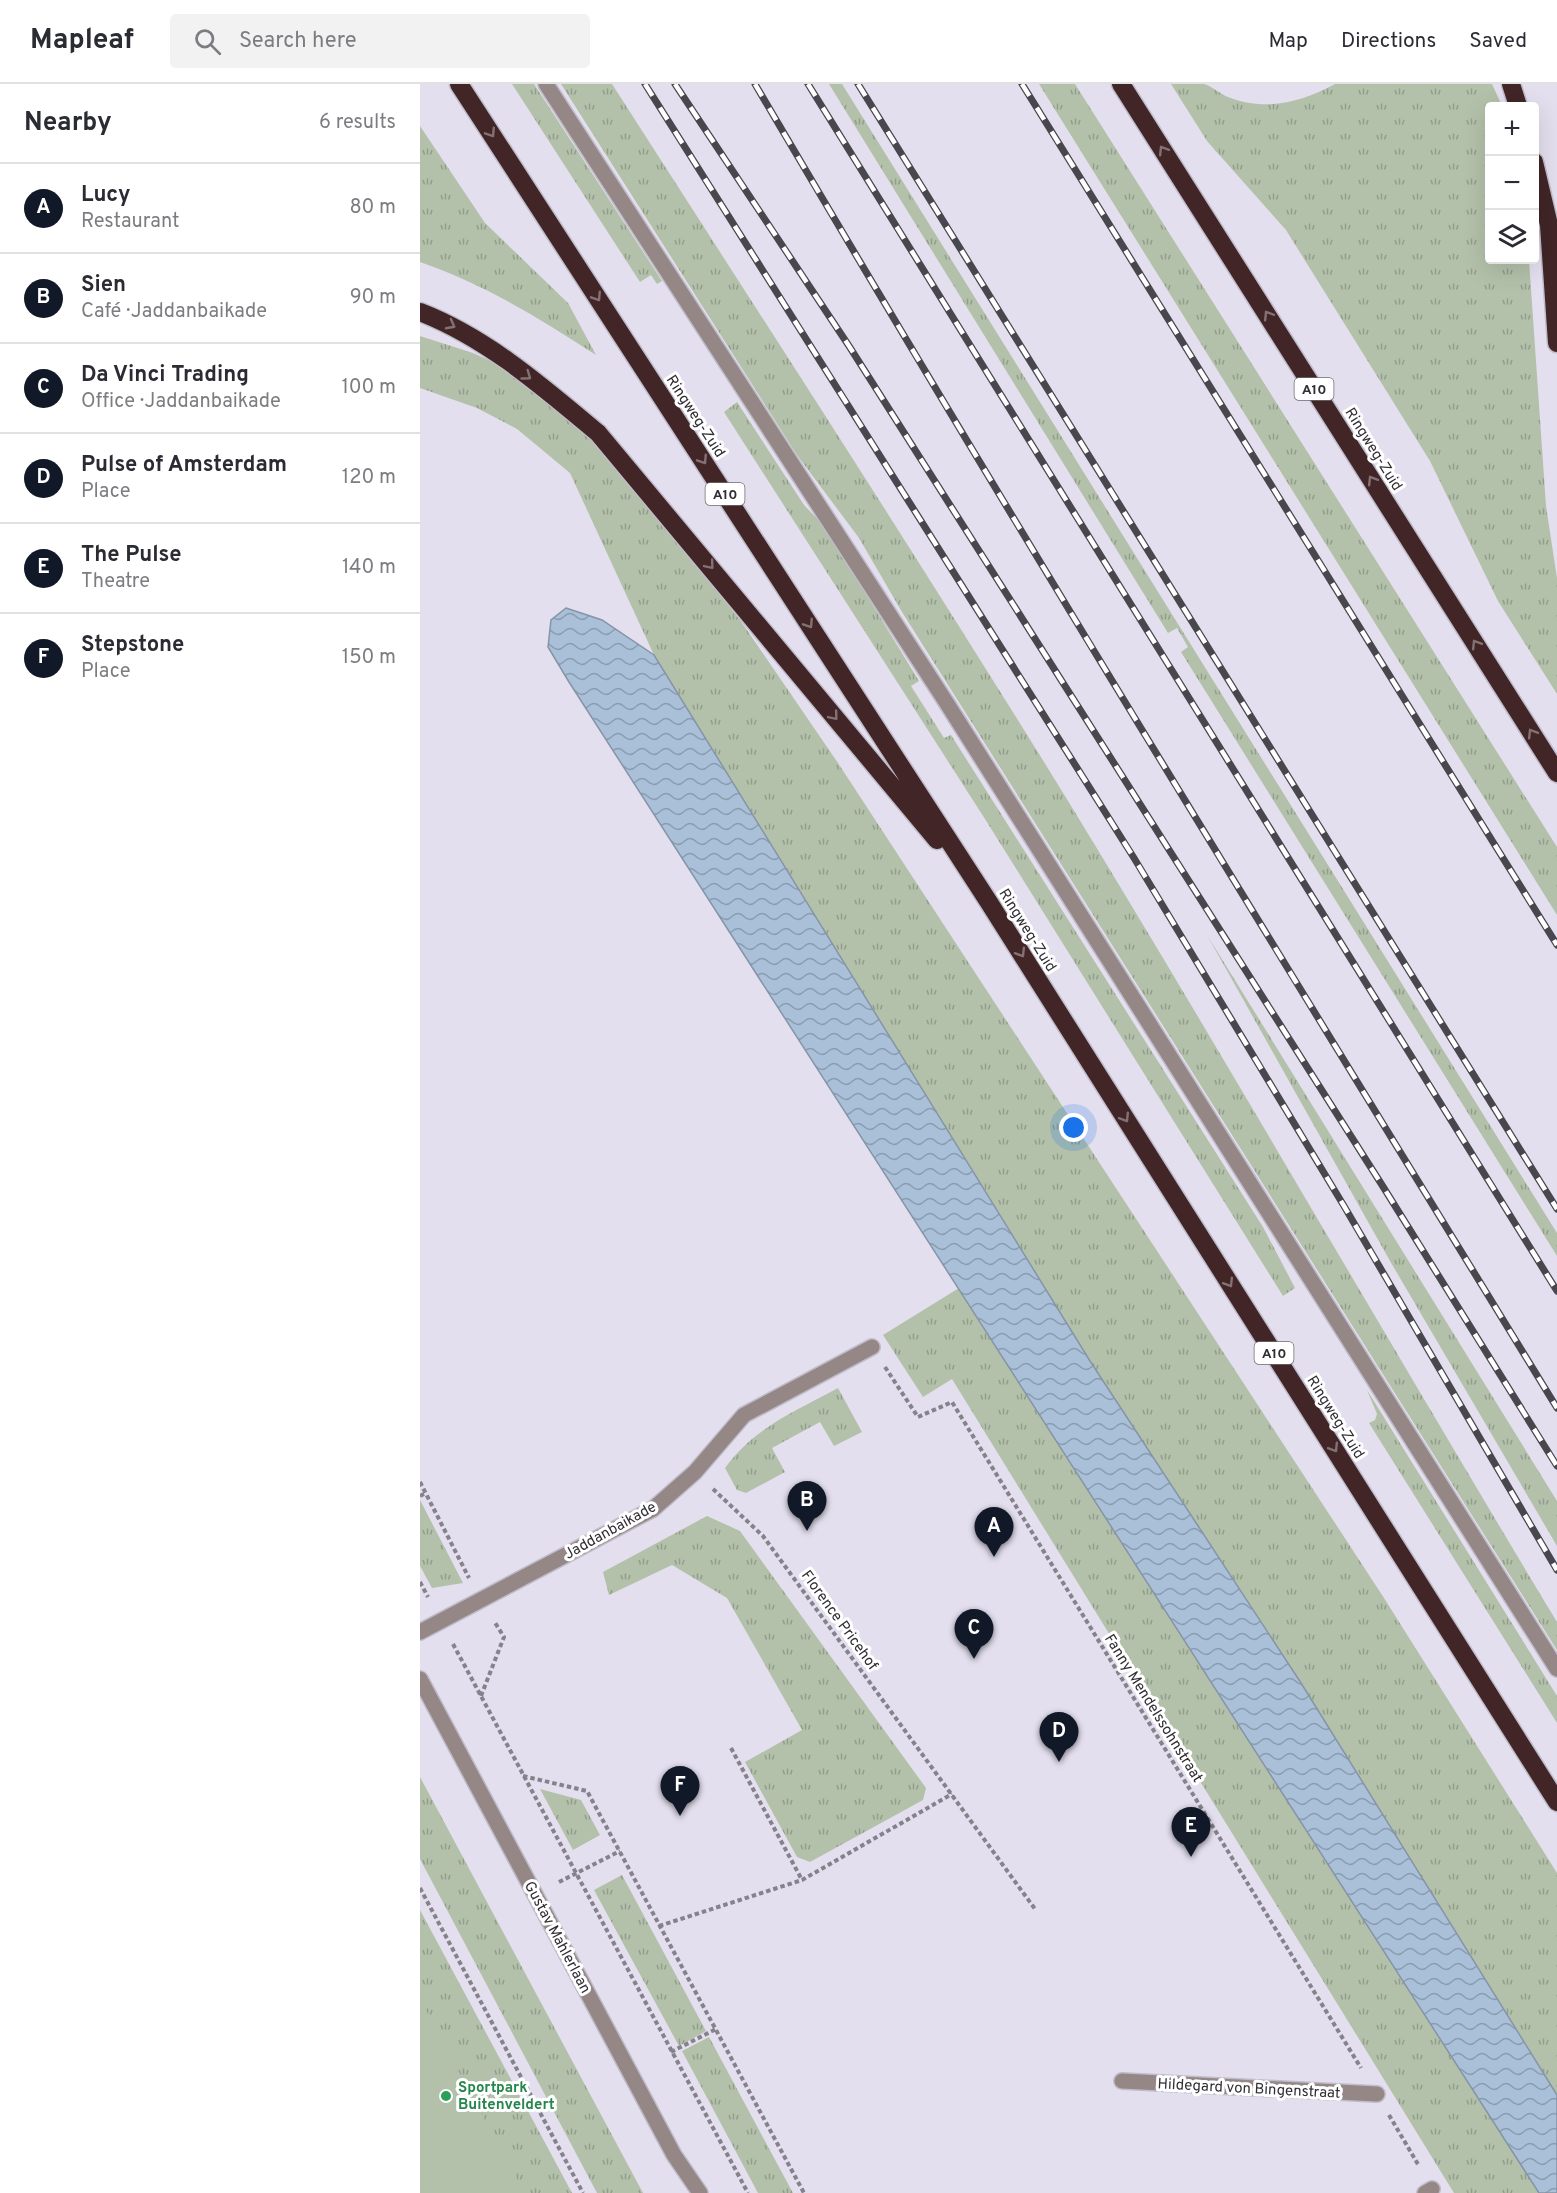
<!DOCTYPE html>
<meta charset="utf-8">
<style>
body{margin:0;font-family:Overpass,sans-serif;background:#f2f2f3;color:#2b2b33}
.controls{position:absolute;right:18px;top:18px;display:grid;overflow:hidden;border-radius:6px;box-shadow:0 6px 24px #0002}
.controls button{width:54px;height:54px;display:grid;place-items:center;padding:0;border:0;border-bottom:2px solid #e1e1e2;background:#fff;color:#2b2b33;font:30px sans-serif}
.you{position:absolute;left:654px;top:1044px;width:21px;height:21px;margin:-15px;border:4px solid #fff;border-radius:50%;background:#1a73e8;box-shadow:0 0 0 9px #1a73e833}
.badge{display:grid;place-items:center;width:39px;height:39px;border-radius:50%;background:#111827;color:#fff;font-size:20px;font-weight:700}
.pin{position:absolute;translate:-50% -50px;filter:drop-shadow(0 2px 3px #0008)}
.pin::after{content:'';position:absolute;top:32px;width:21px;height:18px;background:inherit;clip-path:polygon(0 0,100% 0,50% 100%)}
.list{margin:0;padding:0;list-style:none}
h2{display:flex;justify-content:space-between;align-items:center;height:78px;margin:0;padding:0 24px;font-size:26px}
h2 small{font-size:20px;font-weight:400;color:#7c7c81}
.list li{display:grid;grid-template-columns:39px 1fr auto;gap:18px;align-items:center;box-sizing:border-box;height:90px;padding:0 24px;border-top:2px solid #e1e1e2}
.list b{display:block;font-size:22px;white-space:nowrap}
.list p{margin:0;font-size:20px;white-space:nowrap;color:#7c7c81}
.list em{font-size:20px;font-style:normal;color:#7c7c81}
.icon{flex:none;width:33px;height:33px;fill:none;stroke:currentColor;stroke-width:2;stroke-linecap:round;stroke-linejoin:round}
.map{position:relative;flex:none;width:1137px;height:2109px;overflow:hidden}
header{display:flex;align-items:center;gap:36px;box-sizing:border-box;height:84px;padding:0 30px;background:#fff;border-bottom:2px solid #e1e1e2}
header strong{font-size:28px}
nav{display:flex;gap:33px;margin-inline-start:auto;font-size:21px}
.search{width:420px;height:54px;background:#f2f2f3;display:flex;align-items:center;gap:15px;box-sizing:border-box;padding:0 21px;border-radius:6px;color:#7c7c81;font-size:22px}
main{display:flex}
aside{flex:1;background:#fff}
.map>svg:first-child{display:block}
</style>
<header>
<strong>Mapleaf</strong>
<div class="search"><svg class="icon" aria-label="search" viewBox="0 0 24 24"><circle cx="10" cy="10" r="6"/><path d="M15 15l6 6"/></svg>Search here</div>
<nav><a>Map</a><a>Directions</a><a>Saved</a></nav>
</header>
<main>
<aside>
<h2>Nearby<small>6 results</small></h2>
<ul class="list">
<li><span class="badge">A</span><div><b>Lucy</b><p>Restaurant</p></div><em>80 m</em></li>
<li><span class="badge">B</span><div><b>Sien</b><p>Café · Jaddanbaikade</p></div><em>90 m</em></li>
<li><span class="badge">C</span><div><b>Da Vinci Trading</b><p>Office · Jaddanbaikade</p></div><em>100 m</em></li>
<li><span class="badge">D</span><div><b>Pulse of Amsterdam</b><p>Place</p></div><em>120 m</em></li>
<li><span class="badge">E</span><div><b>The Pulse</b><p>Theatre</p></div><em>140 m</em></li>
<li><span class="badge">F</span><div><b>Stepstone</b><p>Place</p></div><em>150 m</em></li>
</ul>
</aside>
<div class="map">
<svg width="1137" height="2109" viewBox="0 0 1137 2109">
<defs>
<pattern id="grass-tufts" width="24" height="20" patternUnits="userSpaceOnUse" patternTransform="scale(1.5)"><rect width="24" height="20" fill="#b3c1aa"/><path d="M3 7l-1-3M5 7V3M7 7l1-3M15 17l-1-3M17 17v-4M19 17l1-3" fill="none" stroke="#929d8b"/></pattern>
<pattern id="water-waves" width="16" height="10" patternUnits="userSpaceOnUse" patternTransform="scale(1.5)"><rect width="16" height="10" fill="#a9c0d8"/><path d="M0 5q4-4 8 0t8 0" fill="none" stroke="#8a9cb0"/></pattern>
</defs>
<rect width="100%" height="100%" fill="#e3dfee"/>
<path fill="url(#grass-tufts)" d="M 92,0 L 114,0 L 242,197 L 237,200 L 231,191 L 220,198 Z
M 141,0 L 192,0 C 344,237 497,472 645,712 C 812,985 971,1263 1137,1538 L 1137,1566 L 482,528 L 439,454 L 377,371 Z
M 409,0 L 422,0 L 1137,1149 L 1137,1172 L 761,568 L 768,563 L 757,544 L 748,549 Z
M 619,0 L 655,0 L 1137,763 L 1137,831 Z
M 751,0 C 761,0 774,0 784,0 C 792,2 800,10 808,13 C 845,28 882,18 915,0 L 1072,0 L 1082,22 L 1070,22 L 1070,176 L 1109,176 L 1126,422 L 1137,494 L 1137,610 L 1078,517 L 1010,377 L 866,146 L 787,57 Z
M 0,42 L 65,139 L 148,219 L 176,271 C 119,234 64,200 0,178 Z
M 0,252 L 53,269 L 104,292 L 159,336 L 320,536 L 418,679 L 964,1514 L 1137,1789 L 1137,2011 L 881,1599 L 670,1277 L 234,571 L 150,389 L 97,345 L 57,324 L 0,304 Z
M 317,318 L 384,421 L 405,443 L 499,597 L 491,602 L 524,654 L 531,651 L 843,1143 L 875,1204 L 863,1212 L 565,735 L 304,328 Z
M 787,851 L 1137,1417 L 1137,1462 L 970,1177 Z
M 539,1204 L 1119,2109 L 1034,2109 L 532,1295 L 503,1313 L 463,1251 Z
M 418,1304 L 442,1348 L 414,1362 L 400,1338 L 352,1364 L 365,1388 L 326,1409 L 317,1406 L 305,1384 C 335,1343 374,1328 418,1304 Z
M 947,1306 L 1137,1612 L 1137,1639 L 949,1339 L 955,1336 L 957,1330 Z
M 0,1416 L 43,1499 L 12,1504 L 0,1482 Z
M 287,1432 L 320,1447 L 506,1704 L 503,1716 L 390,1778 L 377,1773 L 325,1678 L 382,1646 L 307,1514 L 252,1481 L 189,1511 L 183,1488 Z
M 0,1693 L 223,2109 L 177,2109 L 0,1775 Z
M 120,1705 L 161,1716 L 180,1751 L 153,1766 Z
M 202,1791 L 286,1947 L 259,1962 L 174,1806 Z
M 0,1826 L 152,2109 L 95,2109 L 0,1931 Z
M 289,1953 L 373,2109 L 338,2109 L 262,1967 Z"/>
<path fill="#b3c1aa" d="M 0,1915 L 104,2109 L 0,2109 Z"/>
<path fill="url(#water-waves)" stroke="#8594a7" stroke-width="1.5" d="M 146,524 L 182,536 L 234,571 L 670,1277 L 881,1599 L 1137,2011 L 1137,2109 L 1119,2109 L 149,598 L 128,563 L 131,536 Z"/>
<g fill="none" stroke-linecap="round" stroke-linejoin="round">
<defs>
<path id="minor" d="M 126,0 L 526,618 L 1137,1585
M 0,1548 L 233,1425 L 275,1388 L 324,1331 L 452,1263
M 0,1595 L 254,2071 L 280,2109
M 702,1997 L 957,2010
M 1005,2109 L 1012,2105"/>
<path id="highway" d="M 39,0 L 570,820 L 1137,1718
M 701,0 L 1137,689
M 1091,0 L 1098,22
M 1114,78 L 1129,141 L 1137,259
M 0,228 C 67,254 123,303 178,349 L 517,756"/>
</defs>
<use href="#minor" stroke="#bfbcc9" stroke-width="18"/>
<use href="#highway" stroke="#bfbcc9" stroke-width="21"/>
<path stroke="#85828c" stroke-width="4" stroke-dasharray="4.5 3" stroke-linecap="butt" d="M 465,1283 L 498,1333 L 532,1318 L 941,1984
M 0,1398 L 49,1494
M 293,1405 L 343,1452 L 615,1825
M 0,1412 L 6,1409
M 0,1498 L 8,1513
M 33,1560 L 328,2109
M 61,1612 L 84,1553 L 74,1537
M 311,1664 L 382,1796
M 103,1692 L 167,1707 L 384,2109
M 139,1798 L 200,1767
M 0,1804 L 163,2109
M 239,1842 L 382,1796 L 532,1710
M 251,1968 L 296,1945
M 969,2031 L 999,2082"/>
<use href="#minor" stroke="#968787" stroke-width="15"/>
<use href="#highway" stroke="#412527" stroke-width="18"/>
<defs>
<path id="rail" d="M 225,0 L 714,774 L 924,1122 L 1137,1486
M 255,0 L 429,262 L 962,1101 L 1137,1382
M 335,0 C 596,445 868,884 1137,1324
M 388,0 L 1137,1207
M 438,0 L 1137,1125
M 602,0 L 1137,861"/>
</defs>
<use href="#rail" stroke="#49474e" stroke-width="7"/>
<use href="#rail" stroke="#fff" stroke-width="4.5" stroke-dasharray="14" stroke-linecap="butt"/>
</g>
<defs><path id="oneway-chevron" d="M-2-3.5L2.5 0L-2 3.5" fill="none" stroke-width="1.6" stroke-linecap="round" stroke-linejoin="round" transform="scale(1.5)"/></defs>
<g stroke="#847173">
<use href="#oneway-chevron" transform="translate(71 49) rotate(57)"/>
<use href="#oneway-chevron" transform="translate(743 66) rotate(-122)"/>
<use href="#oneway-chevron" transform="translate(177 213) rotate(57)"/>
<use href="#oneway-chevron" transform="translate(848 231) rotate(-122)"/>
<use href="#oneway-chevron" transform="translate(31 241) rotate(28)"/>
<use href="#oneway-chevron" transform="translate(107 292) rotate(36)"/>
<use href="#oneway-chevron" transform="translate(283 376) rotate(57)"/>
<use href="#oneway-chevron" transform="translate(952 396) rotate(-122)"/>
<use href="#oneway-chevron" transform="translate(290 481) rotate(50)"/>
<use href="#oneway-chevron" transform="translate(389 540) rotate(57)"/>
<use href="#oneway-chevron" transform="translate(1056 560) rotate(-122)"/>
<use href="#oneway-chevron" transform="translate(414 632) rotate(50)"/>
<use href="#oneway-chevron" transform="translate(1112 649) rotate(-122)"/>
<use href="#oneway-chevron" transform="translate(601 869) rotate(58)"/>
<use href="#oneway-chevron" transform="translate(705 1034) rotate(58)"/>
<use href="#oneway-chevron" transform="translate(809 1199) rotate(58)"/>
<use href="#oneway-chevron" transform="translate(914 1364) rotate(58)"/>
</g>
<circle fill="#2e9e5b" stroke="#fff" stroke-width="2" cx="26" cy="2012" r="6"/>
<g text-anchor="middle" stroke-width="6" stroke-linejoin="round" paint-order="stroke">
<g fill="#fff" stroke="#6e6d71" stroke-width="1.5">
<rect x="874.5" y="294" width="39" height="22" rx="4.5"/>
<rect x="285.5" y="399" width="39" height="22" rx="4.5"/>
<rect x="834.5" y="1258" width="39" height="22" rx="4.5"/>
</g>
<g font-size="14" font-weight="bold" fill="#302e34">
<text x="894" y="310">A10</text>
<text x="305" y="415">A10</text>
<text x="854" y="1274">A10</text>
</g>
<g font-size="15" fill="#302e34" stroke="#fff">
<text transform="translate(276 332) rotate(57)" y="5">Ringweg-Zuid</text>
<text transform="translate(954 365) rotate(58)" y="5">Ringweg-Zuid</text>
<text transform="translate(608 846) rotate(58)" y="5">Ringweg-Zuid</text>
<text transform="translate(916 1333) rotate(58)" y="5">Ringweg-Zuid</text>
<text transform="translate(190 1446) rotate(-29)" y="5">Jaddanbaikade</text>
<text transform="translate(420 1536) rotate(54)" y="5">Florence Pricehof</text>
<text transform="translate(734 1624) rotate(58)" y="5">Fanny Mendelssohnstraat</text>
<text transform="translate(138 1853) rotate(62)" y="5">Gustav Mahlerlaan</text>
<text transform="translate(829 2004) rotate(3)" y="5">Hildegard von Bingenstraat</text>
</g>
<g font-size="15" font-weight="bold" fill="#27864d" stroke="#fff" text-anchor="start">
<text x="38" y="2008">Sportpark<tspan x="38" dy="17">Buitenveldert</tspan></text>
</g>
</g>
</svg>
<div class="controls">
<button>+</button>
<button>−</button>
<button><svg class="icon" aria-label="layers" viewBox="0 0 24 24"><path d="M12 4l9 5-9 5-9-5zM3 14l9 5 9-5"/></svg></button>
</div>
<div class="you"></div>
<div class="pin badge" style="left:574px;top:1473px">A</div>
<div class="pin badge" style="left:387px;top:1447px">B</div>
<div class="pin badge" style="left:554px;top:1575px">C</div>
<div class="pin badge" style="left:639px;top:1678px">D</div>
<div class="pin badge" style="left:771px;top:1773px">E</div>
<div class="pin badge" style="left:260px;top:1732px">F</div>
</div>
</main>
